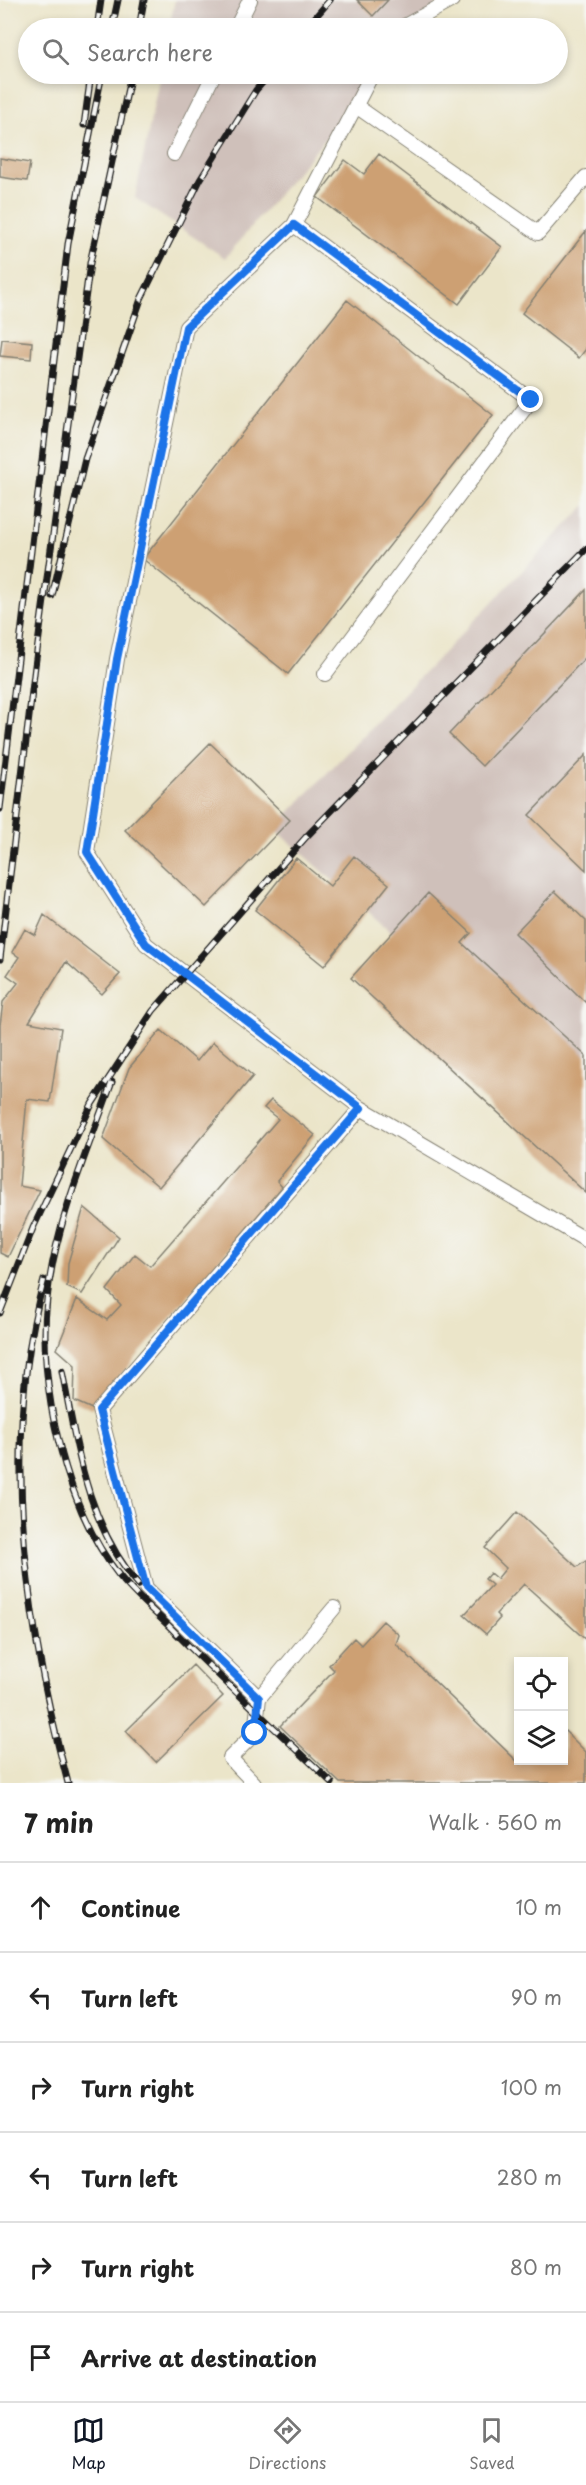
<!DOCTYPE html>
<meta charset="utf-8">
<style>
body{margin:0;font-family:"Playpen Sans",sans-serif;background:#f6f6f6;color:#222}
.controls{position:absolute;right:18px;bottom:18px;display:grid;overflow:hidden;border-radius:0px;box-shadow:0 3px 9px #0003}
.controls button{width:54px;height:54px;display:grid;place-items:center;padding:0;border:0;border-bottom:2px solid #e0e0e0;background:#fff;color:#222;font:30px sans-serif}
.stop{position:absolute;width:18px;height:18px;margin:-14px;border:4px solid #1a73e8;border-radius:50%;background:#fff}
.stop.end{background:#1a73e8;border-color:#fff;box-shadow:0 2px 6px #0008}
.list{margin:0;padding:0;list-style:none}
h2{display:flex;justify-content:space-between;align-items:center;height:78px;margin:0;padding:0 24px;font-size:26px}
h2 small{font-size:20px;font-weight:400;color:#767676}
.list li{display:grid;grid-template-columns:39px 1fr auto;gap:18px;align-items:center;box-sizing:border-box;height:90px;padding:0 24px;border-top:2px solid #e0e0e0}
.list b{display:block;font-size:22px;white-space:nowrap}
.list em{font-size:20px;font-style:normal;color:#767676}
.icon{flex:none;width:33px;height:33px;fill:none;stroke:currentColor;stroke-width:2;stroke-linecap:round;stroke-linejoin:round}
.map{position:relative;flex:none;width:586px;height:1783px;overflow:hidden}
.search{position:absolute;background:#fff;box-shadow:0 3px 9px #0003;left:18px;right:18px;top:18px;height:66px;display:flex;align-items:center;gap:15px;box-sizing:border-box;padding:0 21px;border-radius:33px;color:#767676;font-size:22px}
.sheet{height:618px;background:#fff}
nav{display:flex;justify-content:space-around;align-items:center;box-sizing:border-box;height:84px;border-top:2px solid #e0e0e0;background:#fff;font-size:16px;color:#767676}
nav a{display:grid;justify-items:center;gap:3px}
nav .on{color:#111827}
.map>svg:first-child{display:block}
</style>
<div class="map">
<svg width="586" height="1783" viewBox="0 0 586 1783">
<rect width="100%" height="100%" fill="#f6f6f2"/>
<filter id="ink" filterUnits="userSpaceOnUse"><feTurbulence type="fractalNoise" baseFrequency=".0167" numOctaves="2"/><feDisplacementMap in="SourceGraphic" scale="12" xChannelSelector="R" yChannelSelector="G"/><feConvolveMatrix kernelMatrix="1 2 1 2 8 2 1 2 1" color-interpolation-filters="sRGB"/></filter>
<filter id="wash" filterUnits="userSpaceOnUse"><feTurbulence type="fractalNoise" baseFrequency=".008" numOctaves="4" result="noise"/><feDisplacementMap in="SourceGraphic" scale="24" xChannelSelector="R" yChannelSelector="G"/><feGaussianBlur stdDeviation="1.35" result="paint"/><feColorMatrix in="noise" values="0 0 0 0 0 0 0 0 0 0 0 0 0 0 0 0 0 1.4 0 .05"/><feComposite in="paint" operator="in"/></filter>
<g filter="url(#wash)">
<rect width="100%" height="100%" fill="#ebe5c9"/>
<path fill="#cfc0ba" d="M 175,0 L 441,0 L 417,28 L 169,28 Z
M 160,74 L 380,74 L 225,258 L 135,198 Z
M 586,505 L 586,1105 L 274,828 Z"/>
<g id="blocks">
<path fill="#cda073" d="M 357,0 L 388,0 L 373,16 Z
M 379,154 L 502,247 L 459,304 L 317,197 L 345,160 L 364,174 Z
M 0,158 L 30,163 L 27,181 L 0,177 Z
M 586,231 L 586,349 L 579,358 L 522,313 Z
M 347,300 L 493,415 L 288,674 L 143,559 Z
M 2,339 L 32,342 L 31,359 L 0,356 Z
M 586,590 L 586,657 L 482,766 L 449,734 Z
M 210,743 L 290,820 L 206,907 L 125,830 Z
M 586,755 L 586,870 L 529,815 Z
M 354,856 L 389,884 L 324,966 L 255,910 L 296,858 L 330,886 Z
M 555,891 L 586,921 L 586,1003 L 515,933 Z
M 428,893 L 471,933 L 462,943 L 586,1056 L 586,1193 L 351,978 Z
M 44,915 L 120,974 L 102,994 L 66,962 L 29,1022 L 61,1028 L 50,1102 L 27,1099 L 19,1186 L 40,1190 L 8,1257 L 0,1253 L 0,1025 L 3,1002 L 18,983 L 7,975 L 19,957 L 12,952 L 25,929 L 35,935 Z
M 161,1030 L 197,1061 L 213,1042 L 253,1076 L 159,1187 L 103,1139 L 129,1068 Z
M 271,1100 L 315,1135 L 277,1181 L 282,1187 L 92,1409 L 74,1401 L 75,1365 L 57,1349 L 77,1299 L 107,1320 L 121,1305 L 107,1290 L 135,1254 L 150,1266 L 278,1119 L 264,1108 Z
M 84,1207 L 119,1237 L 82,1294 L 67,1287 L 68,1263 Z
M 517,1512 L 577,1567 L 586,1561 L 586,1640 L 524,1584 L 496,1614 L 500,1618 L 486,1634 L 464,1615 L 492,1585 L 485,1579 L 490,1573 L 497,1579 L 506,1568 L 485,1548 Z
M 383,1621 L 399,1635 L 396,1644 L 520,1764 L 523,1760 L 564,1760 L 564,1730 L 586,1752 L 586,1783 L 340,1783 L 280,1726 L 334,1670 L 329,1665 L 354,1638 L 361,1645 Z
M 193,1665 L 223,1696 L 156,1762 L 126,1731 Z"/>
</g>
</g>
<g filter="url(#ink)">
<use href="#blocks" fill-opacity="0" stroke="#848072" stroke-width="1.5"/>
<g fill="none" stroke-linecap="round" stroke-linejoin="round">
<defs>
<path id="lane" d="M 236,28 L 250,0
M 401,28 L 452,0
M 356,106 L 538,233 L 586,177
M 174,154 L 214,74
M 294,225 L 372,74
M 325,674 L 531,400 L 294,225 L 186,327 L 117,659 L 87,852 L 146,944 L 361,1108
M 334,1608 L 259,1698 L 146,1588 L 99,1410 L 361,1108 L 586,1240
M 254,1783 L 230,1758 L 255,1733 L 259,1698"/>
</defs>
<use href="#lane" stroke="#848072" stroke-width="16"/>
<use href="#lane" stroke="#fff" stroke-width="14"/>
<defs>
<path id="rail" d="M 97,28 L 101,0
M 112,28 L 118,0
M 139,28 L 144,0
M 306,28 L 330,0
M 84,125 L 91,74
M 52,596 L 85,459 L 141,299 L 200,180 L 256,90 L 270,74
M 0,809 L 68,244 L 102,74
M 0,959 L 35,666 L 90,263 L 131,74
M 112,1082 C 87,1152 55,1224 47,1299 C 37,1384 65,1506 118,1574 C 133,1594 154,1611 172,1629 C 224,1682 279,1732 332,1783
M 44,1280 C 0,1440 25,1623 68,1783
M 0,1313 L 33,1228 L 92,1104 L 153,1011 L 306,837 L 586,549
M 62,1371 C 77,1447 87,1525 139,1585"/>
</defs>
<use href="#rail" stroke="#1c1c1c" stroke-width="7"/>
<use href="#rail" stroke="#f6f6f2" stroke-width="4.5" stroke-dasharray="14" stroke-linecap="butt"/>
</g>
</g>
<g fill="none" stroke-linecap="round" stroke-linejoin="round" filter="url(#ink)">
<path stroke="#1a73e8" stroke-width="8" d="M 255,1733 L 259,1698 L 146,1588 L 99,1410 L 361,1108 L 146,944 L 87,852 L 117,659 L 186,327 L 294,225 L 531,400"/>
</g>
</svg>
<div class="controls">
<button><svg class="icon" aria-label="locate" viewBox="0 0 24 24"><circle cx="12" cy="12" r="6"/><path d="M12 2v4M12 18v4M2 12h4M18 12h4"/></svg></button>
<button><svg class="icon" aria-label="layers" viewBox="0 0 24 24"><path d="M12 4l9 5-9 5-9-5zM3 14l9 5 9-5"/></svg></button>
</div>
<div class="stop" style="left:255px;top:1733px"></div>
<div class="stop end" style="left:531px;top:400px"></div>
<div class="search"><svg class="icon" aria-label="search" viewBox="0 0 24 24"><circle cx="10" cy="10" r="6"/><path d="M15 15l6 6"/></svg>Search here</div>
</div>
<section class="sheet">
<h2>7 min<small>Walk · 560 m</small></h2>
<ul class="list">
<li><svg class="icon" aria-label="ahead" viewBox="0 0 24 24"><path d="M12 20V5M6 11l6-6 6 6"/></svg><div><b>Continue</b></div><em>10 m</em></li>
<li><svg class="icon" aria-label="left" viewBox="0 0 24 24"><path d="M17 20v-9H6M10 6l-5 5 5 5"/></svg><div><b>Turn left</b></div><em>90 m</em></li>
<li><svg class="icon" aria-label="right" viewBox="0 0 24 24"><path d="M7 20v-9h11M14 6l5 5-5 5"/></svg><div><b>Turn right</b></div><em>100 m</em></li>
<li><svg class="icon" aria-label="left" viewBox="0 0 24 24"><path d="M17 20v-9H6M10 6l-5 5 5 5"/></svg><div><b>Turn left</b></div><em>280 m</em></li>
<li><svg class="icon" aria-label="right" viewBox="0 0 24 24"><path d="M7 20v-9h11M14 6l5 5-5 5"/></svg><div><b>Turn right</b></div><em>80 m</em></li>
<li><svg class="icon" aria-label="arrive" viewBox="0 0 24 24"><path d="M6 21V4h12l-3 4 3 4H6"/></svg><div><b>Arrive at destination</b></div></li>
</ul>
</section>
<nav>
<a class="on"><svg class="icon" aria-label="map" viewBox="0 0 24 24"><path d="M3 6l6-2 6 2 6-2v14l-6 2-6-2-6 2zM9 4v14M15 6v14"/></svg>Map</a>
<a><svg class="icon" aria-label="directions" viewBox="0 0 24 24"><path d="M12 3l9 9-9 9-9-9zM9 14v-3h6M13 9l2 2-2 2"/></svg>Directions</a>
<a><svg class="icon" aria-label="saved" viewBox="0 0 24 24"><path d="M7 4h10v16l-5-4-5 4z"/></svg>Saved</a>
</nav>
